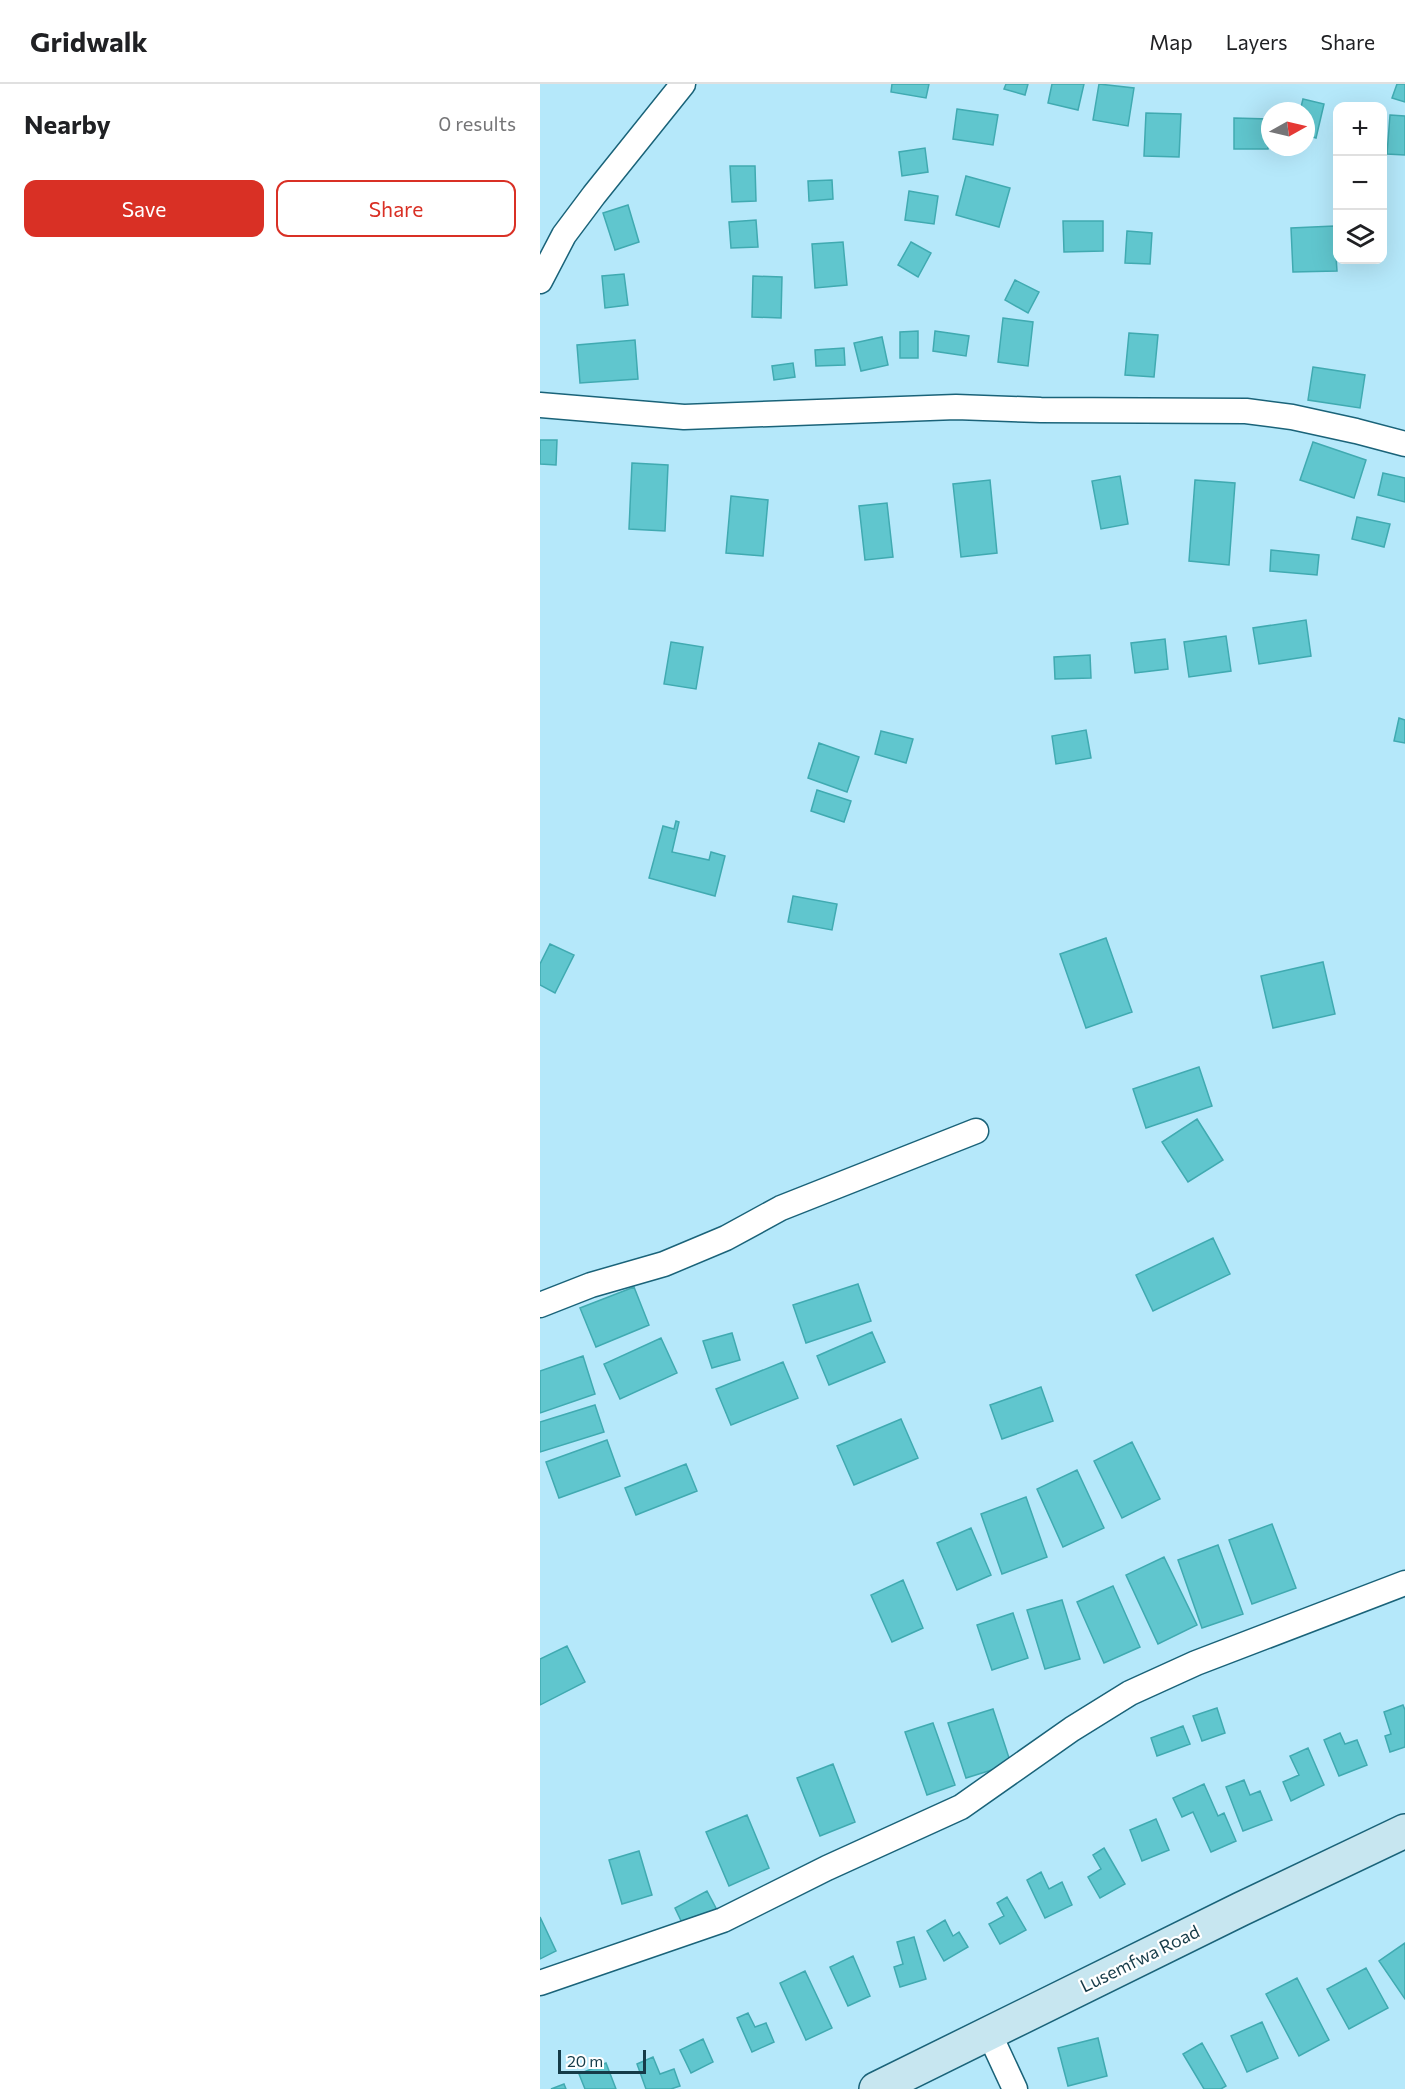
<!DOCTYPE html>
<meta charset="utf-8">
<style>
body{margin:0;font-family:Commissioner,sans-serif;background:#f6f6f6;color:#202124}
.controls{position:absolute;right:18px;top:18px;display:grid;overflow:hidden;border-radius:12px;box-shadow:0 6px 24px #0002}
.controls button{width:54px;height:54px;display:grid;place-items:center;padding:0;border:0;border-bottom:2px solid #e0e0e0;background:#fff;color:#202124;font:30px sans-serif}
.compass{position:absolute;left:721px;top:18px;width:54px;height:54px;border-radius:50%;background:#fff;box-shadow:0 6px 24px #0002;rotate:82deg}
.scale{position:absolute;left:18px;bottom:15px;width:88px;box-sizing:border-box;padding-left:6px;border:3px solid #153b48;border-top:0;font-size:16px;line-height:21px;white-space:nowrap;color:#153b48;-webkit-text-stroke:4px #fff;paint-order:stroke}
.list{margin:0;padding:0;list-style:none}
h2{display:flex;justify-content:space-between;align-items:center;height:78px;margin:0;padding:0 24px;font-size:26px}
h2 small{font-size:20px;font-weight:400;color:#757577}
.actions{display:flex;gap:12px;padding:18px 24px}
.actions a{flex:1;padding:14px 0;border:2px solid #d93025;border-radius:12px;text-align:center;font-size:21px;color:#d93025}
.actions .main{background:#d93025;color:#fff}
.icon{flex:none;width:33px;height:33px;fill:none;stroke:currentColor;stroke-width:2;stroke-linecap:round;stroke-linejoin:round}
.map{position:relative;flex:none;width:865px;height:2005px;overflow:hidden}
header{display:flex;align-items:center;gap:36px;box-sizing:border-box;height:84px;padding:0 30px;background:#fff;border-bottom:2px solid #e0e0e0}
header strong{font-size:28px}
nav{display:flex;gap:33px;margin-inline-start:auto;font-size:21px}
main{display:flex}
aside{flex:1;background:#fff}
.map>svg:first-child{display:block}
</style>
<header>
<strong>Gridwalk</strong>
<nav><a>Map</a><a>Layers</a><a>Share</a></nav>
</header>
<main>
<aside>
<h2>Nearby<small>0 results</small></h2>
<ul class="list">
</ul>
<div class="actions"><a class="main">Save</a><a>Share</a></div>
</aside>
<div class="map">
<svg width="865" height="2005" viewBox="0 0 865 2005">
<rect width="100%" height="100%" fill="#b5e8fa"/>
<path fill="#60c6ce" stroke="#40aab1" stroke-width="1.5" d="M 352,0 L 389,0 L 386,14 L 351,8 Z
M 466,0 L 488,0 L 485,11 L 464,5 Z
M 512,0 L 544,0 L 538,26 L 508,19 Z
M 559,0 L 594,4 L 588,42 L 553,36 Z
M 857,0 L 865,0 L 865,18 L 852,14 Z
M 763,15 L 784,20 L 776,54 L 766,51 L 766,27 L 760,27 Z
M 417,25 L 458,31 L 453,61 L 413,55 Z
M 606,29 L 641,30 L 639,73 L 604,72 Z
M 850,31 L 865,32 L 865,71 L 847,70 Z
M 694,34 L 729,35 L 728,65 L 694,65 Z
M 385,64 L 388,88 L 362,92 L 359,68 Z
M 190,82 L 215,82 L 216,117 L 192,118 Z
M 426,92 L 470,104 L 459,143 L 416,131 Z
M 292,96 L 293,115 L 269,117 L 268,97 Z
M 369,107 L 398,112 L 394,140 L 365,136 Z
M 88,121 L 99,158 L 75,166 L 63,129 Z
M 216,136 L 218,163 L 191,164 L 189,138 Z
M 523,137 L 563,137 L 563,167 L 524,168 Z
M 794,142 L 797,187 L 753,188 L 751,144 Z
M 587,147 L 612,149 L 610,180 L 585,179 Z
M 303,158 L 307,201 L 275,204 L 272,160 Z
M 371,158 L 391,169 L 378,193 L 358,181 Z
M 84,190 L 88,221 L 65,224 L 62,192 Z
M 213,192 L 242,193 L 241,234 L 212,233 Z
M 475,196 L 499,208 L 488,229 L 465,216 Z
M 463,234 L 493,238 L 488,282 L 458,278 Z
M 378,247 L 378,274 L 360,274 L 360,248 Z
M 395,247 L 429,252 L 426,272 L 393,267 Z
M 589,249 L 618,251 L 614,293 L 585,291 Z
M 342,253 L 348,281 L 321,287 L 314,259 Z
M 95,256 L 98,295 L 40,299 L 37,261 Z
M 304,264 L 305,281 L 276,282 L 275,266 Z
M 253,279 L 255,293 L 234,296 L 232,282 Z
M 773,283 L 825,291 L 820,324 L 768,316 Z
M 0,356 L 17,356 L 16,381 L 0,380 Z
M 773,358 L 826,376 L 814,414 L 760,396 Z
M 92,379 L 128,381 L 125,447 L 89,445 Z
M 843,389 L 865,394 L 865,418 L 838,411 Z
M 580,392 L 588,440 L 561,445 L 552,397 Z
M 450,396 L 457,469 L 421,473 L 413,400 Z
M 655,396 L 695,399 L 689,481 L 649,477 Z
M 191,412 L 228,416 L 223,472 L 186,469 Z
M 347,419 L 353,473 L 325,476 L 319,422 Z
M 817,433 L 850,440 L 844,463 L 812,455 Z
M 731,466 L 779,471 L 777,491 L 730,487 Z
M 766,536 L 771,572 L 719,580 L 713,544 Z
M 686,552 L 691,587 L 649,593 L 644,558 Z
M 625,555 L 628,585 L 595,589 L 591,559 Z
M 131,558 L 163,563 L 156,605 L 124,600 Z
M 550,571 L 551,594 L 515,595 L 514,573 Z
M 859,634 L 865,636 L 865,659 L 854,657 Z
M 546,646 L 551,674 L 516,680 L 512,652 Z
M 341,647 L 373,655 L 366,679 L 335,670 Z
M 279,659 L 319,673 L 307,708 L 268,694 Z
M 277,706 L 311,717 L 304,738 L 271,727 Z
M 136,737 L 139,738 L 132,768 L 169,776 L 171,768 L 185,772 L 175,812 L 109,794 L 123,742 L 134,745 Z
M 253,812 L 297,820 L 292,846 L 248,838 Z
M 566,854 L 592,928 L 546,944 L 520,870 Z
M 10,860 L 34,871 L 15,909 L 0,901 L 0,880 Z
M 783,878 L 795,930 L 733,944 L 721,892 Z
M 659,983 L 672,1022 L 606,1044 L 593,1005 Z
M 657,1035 L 683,1076 L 648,1098 L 622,1058 Z
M 673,1154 L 690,1190 L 613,1227 L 596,1191 Z
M 318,1200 L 331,1237 L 266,1259 L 253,1221 Z
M 94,1203 L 109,1241 L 56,1263 L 40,1224 Z
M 332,1248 L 345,1278 L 289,1301 L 277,1272 Z
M 192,1249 L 200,1276 L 172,1284 L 163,1257 Z
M 121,1254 L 137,1289 L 80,1315 L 64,1280 Z
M 43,1272 L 55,1310 L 0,1329 L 0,1287 Z
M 243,1278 L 258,1314 L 191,1341 L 176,1305 Z
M 501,1303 L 513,1337 L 462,1355 L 450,1321 Z
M 55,1321 L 64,1348 L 0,1368 L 0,1338 Z
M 361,1335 L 378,1374 L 314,1401 L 297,1362 Z
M 67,1356 L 80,1392 L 19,1414 L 6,1378 Z
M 592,1358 L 620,1415 L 582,1434 L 554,1377 Z
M 146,1380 L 157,1407 L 96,1431 L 85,1404 Z
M 537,1386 L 564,1444 L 523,1463 L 497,1405 Z
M 486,1413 L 507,1473 L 462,1490 L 441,1430 Z
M 732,1440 L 756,1504 L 712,1520 L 689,1456 Z
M 431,1444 L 451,1491 L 417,1506 L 397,1459 Z
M 678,1461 L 703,1530 L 662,1544 L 638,1476 Z
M 624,1473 L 657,1541 L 618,1560 L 586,1491 Z
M 363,1496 L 383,1544 L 352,1558 L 331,1511 Z
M 573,1502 L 600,1563 L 564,1579 L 537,1518 Z
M 522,1516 L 540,1575 L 505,1585 L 487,1526 Z
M 473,1529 L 488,1574 L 452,1586 L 437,1541 Z
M 27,1562 L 45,1598 L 0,1621 L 0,1575 Z
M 863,1621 L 865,1626 L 865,1663 L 850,1668 L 845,1652 L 851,1650 L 844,1628 Z
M 677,1624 L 685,1649 L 662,1657 L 653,1632 Z
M 453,1625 L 471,1680 L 426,1694 L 408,1639 Z
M 393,1639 L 415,1701 L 387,1711 L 365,1648 Z
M 643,1642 L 650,1660 L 617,1672 L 611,1654 Z
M 800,1649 L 805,1660 L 817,1656 L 827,1681 L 799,1692 L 784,1656 Z
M 768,1664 L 784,1701 L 751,1717 L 743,1698 L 759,1691 L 750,1672 Z
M 293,1680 L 315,1738 L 280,1752 L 257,1694 Z
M 704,1696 L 710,1711 L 720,1707 L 732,1736 L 703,1747 L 686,1703 Z
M 664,1700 L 678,1732 L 684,1729 L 696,1757 L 671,1768 L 653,1728 L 642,1733 L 633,1714 Z
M 207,1731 L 229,1784 L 189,1802 L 166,1748 Z
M 616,1735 L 629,1766 L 602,1777 L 590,1746 Z
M 564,1764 L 585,1800 L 560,1814 L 548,1793 L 561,1785 L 553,1771 Z
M 99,1767 L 112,1811 L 82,1820 L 69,1776 Z
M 501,1788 L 509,1805 L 522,1798 L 532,1821 L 505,1834 L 487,1796 Z
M 167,1807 L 178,1828 L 145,1845 L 135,1824 Z
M 467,1813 L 486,1846 L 460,1860 L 449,1840 L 464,1832 L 457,1819 Z
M 0,1833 L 16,1867 L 0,1875 Z
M 405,1836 L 413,1852 L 419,1848 L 428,1863 L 404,1877 L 387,1847 Z
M 374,1853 L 386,1895 L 360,1903 L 354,1883 L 363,1880 L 357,1858 Z
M 865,1859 L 865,1915 L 839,1877 Z
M 313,1872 L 330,1912 L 308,1922 L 290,1883 Z
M 826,1884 L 848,1924 L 809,1945 L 787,1905 Z
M 265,1887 L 292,1944 L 266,1956 L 240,1899 Z
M 757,1894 L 789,1956 L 759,1972 L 726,1910 Z
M 208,1929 L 215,1943 L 226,1939 L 234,1958 L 212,1968 L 197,1934 Z
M 722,1938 L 738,1974 L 707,1988 L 691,1952 Z
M 558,1954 L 567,1992 L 528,2002 L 518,1964 Z
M 163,1955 L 173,1978 L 151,1989 L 140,1966 Z
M 662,1959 L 686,2002 L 681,2005 L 664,2005 L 643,1970 Z
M 113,1973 L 120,1990 L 134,1985 L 140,2002 L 131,2005 L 106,2005 L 97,1980 Z
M 66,1979 L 76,2005 L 45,2005 L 39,1990 Z
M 24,2000 L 26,2005 L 11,2005 Z"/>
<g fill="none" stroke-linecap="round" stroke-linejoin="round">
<defs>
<path id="street" d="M 0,197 L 24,151 L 54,111 L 143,0
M 0,321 L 144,333 L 416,323 L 501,326 L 706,327 L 752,333 L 816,347 L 865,360
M 0,1221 L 51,1201 L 124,1180 L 186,1154 L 241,1124 L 436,1047
M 0,1899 L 183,1836 L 287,1784 L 421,1723 L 532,1645 L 590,1609 L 656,1579 L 865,1499
M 449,1949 L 475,2005"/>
<path id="secondary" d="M 336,2005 L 701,1825 L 865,1747"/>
</defs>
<use href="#street" stroke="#1a6379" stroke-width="27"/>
<use href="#secondary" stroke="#1a6379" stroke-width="36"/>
<use href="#street" stroke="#fff" stroke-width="24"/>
<use href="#secondary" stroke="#c7e6f0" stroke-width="33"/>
</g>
<g text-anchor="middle" stroke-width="4.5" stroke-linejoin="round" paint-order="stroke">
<g font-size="18" fill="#153b48" stroke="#fff">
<text transform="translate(600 1875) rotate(-26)" y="6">Lusemfwa Road</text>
</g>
</g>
</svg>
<div class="controls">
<button>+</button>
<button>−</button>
<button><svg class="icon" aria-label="layers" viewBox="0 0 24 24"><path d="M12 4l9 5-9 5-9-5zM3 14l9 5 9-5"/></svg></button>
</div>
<svg class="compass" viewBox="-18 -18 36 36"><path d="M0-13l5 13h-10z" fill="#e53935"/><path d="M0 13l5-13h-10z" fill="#757577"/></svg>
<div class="scale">20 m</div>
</div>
</main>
